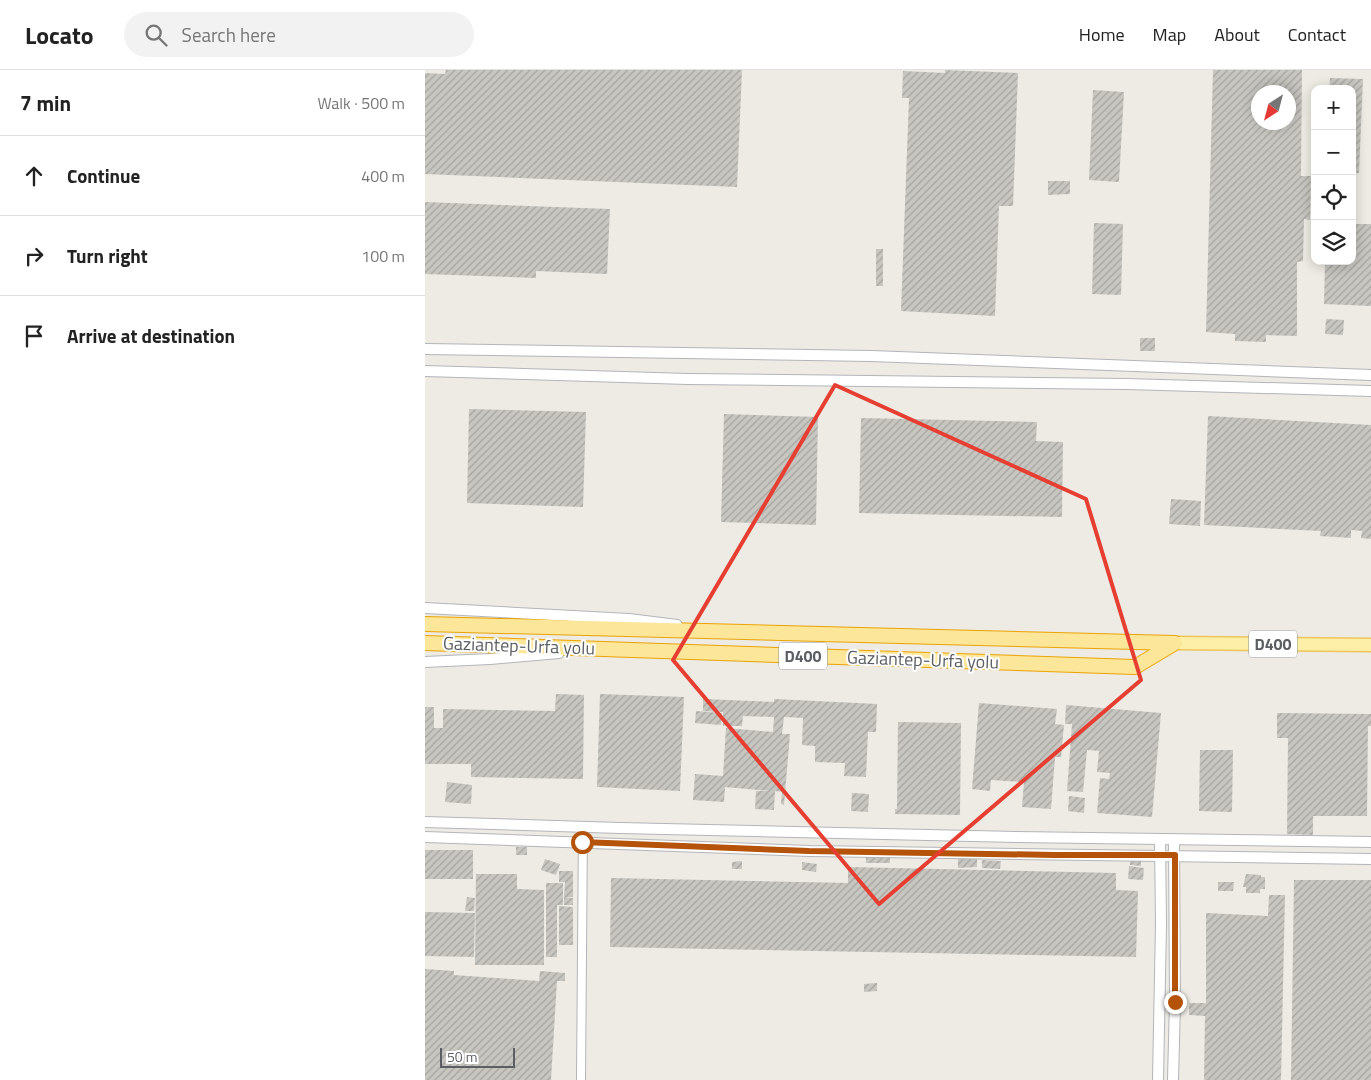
<!DOCTYPE html>
<meta charset="utf-8">
<style>
body{margin:0;font-family:"Titillium Web",sans-serif;background:#f2f2f2;color:#222}
.controls{position:absolute;right:15px;top:15px;display:grid;overflow:hidden;border-radius:10px;box-shadow:0 2px 12px #0003}
.controls button{width:45px;height:45px;display:grid;place-items:center;padding:0;border:0;border-bottom:1px solid #e0e0e0;background:#fff;color:#222;font:25px sans-serif}
.compass{position:absolute;left:826px;top:15px;width:45px;height:45px;border-radius:50%;background:#fff;box-shadow:0 2px 12px #0003;rotate:216deg}
.scale{position:absolute;left:15px;bottom:12px;width:75px;box-sizing:border-box;padding-left:5px;border:2px solid #5b5f63;border-top:0;font-size:14px;line-height:18px;white-space:nowrap;color:#5b5f63;-webkit-text-stroke:4px #fff;paint-order:stroke}
.stop{position:absolute;width:15px;height:15px;margin:-11px;border:4px solid #b45309;border-radius:50%;background:#fff}
.stop.end{background:#b45309;border-color:#fff;box-shadow:0 1px 5px #0008}
.list{margin:0;padding:0;list-style:none}
h2{display:flex;justify-content:space-between;align-items:center;height:65px;margin:0;padding:0 20px;font-size:21px}
h2 small{font-size:16px;font-weight:400;color:#767676}
.list li{display:grid;grid-template-columns:32px 1fr auto;gap:15px;align-items:center;box-sizing:border-box;height:80px;padding:0 20px;border-top:1px solid #e0e0e0}
.list b{display:block;font-size:19px;white-space:nowrap}
.list em{font-size:16px;font-style:normal;color:#767676}
.icon{flex:none;width:28px;height:28px;fill:none;stroke:currentColor;stroke-width:2;stroke-linecap:round;stroke-linejoin:round}
.map{position:relative;flex:none;width:946px;height:1010px;overflow:hidden}
header{display:flex;align-items:center;gap:30px;box-sizing:border-box;height:70px;padding:0 25px;background:#fff;border-bottom:1px solid #e0e0e0}
header strong{font-size:24px}
nav{display:flex;gap:28px;margin-inline-start:auto;font-size:18px}
.search{width:350px;height:45px;background:#f2f2f2;display:flex;align-items:center;gap:12px;box-sizing:border-box;padding:0 18px;border-radius:28px;color:#767676;font-size:19px}
main{display:flex}
aside{flex:1;background:#fff}
.map>svg:first-child{display:block}
</style>
<header>
<strong>Locato</strong>
<div class="search"><svg class="icon" aria-label="search" viewBox="0 0 24 24"><circle cx="10" cy="10" r="6"/><path d="M15 15l6 6"/></svg>Search here</div>
<nav><a>Home</a><a>Map</a><a>About</a><a>Contact</a></nav>
</header>
<main>
<aside>
<h2>7 min<small>Walk · 500 m</small></h2>
<ul class="list">
<li><svg class="icon" aria-label="ahead" viewBox="0 0 24 24"><path d="M12 20V5M6 11l6-6 6 6"/></svg><div><b>Continue</b></div><em>400 m</em></li>
<li><svg class="icon" aria-label="right" viewBox="0 0 24 24"><path d="M7 20v-9h11M14 6l5 5-5 5"/></svg><div><b>Turn right</b></div><em>100 m</em></li>
<li><svg class="icon" aria-label="arrive" viewBox="0 0 24 24"><path d="M6 21V4h12l-3 4 3 4H6"/></svg><div><b>Arrive at destination</b></div></li>
</ul>
</aside>
<div class="map">
<svg width="946" height="1010" viewBox="0 0 946 1010">
<defs>
<pattern id="building-hatch" width="6" height="6" patternUnits="userSpaceOnUse" patternTransform="scale(1.25)"><rect width="6" height="6" fill="#c8c6c0"/><path d="M-1 1l2-2M0 6l6-6M5 7l2-2" fill="none" stroke="#a5a4a0"/></pattern>
</defs>
<rect width="100%" height="100%" fill="#edebe3"/>
<path fill="url(#building-hatch)" fill-rule="evenodd" d="M 21,0 L 317,0 L 312,117 L 0,104 L 0,3 L 20,4 Z
M 520,0 L 593,3 L 588,136 L 574,136 L 570,246 L 476,241 L 484,28 L 477,28 L 478,1 L 520,3 Z
M 788,0 L 877,0 L 876,106 L 886,106 L 885,150 L 879,149 L 878,191 L 872,192 L 872,266 L 841,265 L 841,272 L 810,271 L 810,264 L 781,262 ZM 834,22 L 864,22 L 864,52 L 834,52 Z
M 905,8 L 938,9 L 934,103 L 927,103 L 927,19 L 904,19 Z
M 668,20 L 699,22 L 694,112 L 664,110 Z
M 623,111 L 645,111 L 645,124 L 623,125 Z
M 0,132 L 185,139 L 182,204 L 111,201 L 111,208 L 0,204 Z
M 669,153 L 698,154 L 696,225 L 667,224 Z
M 927,154 L 946,154 L 946,236 L 899,234 L 900,191 L 927,191 Z
M 451,179 L 458,179 L 458,216 L 451,216 Z
M 901,249 L 919,250 L 918,265 L 900,264 Z
M 715,268 L 730,268 L 730,281 L 715,281 Z
M 44,339 L 161,342 L 158,437 L 42,433 Z
M 299,344 L 393,347 L 391,455 L 296,452 Z
M 783,346 L 946,355 L 946,469 L 936,468 L 937,461 L 926,460 L 926,468 L 895,466 L 896,461 L 779,455 Z
M 436,348 L 612,352 L 611,371 L 638,372 L 637,447 L 434,443 Z
M 746,429 L 776,431 L 775,456 L 744,454 Z
M 131,624 L 159,625 L 158,709 L 46,707 L 46,694 L 0,694 L 0,637 L 9,637 L 9,658 L 18,658 L 18,639 L 130,641 Z
M 175,624 L 259,627 L 255,721 L 172,717 Z
M 278,629 L 349,632 L 349,629 L 452,634 L 451,662 L 443,662 L 441,707 L 419,706 L 420,693 L 390,692 L 390,676 L 377,675 L 378,648 L 359,647 L 357,664 L 365,664 L 359,735 L 356,734 L 357,722 L 350,721 L 349,740 L 330,739 L 331,721 L 345,721 L 300,717 L 299,732 L 268,730 L 270,704 L 298,706 L 301,658 L 348,662 L 349,647 L 318,646 L 317,656 L 298,656 L 298,642 L 278,641 Z
M 554,633 L 632,639 L 630,654 L 639,655 L 636,687 L 630,687 L 626,739 L 597,737 L 599,712 L 566,710 L 565,721 L 547,719 Z
M 641,635 L 736,643 L 727,747 L 672,743 L 675,708 L 684,709 L 685,703 L 672,702 L 674,681 L 662,680 L 658,722 L 642,721 L 647,654 L 640,654 Z
M 271,641 L 297,643 L 296,655 L 270,653 Z
M 852,643 L 946,644 L 946,656 L 943,656 L 942,746 L 888,746 L 888,765 L 862,764 L 863,668 L 852,668 Z
M 473,652 L 536,653 L 535,745 L 470,744 L 470,739 L 472,739 Z
M 775,680 L 808,680 L 807,742 L 774,741 Z
M 22,712 L 47,715 L 46,734 L 20,732 Z
M 427,723 L 444,724 L 443,742 L 426,741 Z
M 644,726 L 660,728 L 659,743 L 643,741 Z
M 91,777 L 102,777 L 102,785 L 91,785 Z
M 0,780 L 48,780 L 48,809 L 0,809 Z
M 441,784 L 465,785 L 465,793 L 441,793 Z
M 120,789 L 135,794 L 131,805 L 116,800 Z
M 533,789 L 552,789 L 552,797 L 533,798 Z
M 557,790 L 576,791 L 575,799 L 557,798 Z
M 705,790 L 716,791 L 716,796 L 705,795 Z
M 317,791 L 317,799 L 307,799 L 307,792 Z
M 377,792 L 392,794 L 391,802 L 377,800 Z
M 704,796 L 719,798 L 718,810 L 703,809 Z
M 423,797 L 691,803 L 691,820 L 713,821 L 711,887 L 185,877 L 186,808 L 423,813 Z
M 134,801 L 148,801 L 148,827 L 139,827 L 140,812 L 134,812 Z
M 51,804 L 92,804 L 92,819 L 119,820 L 119,895 L 50,895 Z
M 821,804 L 836,805 L 836,807 L 840,807 L 840,819 L 835,819 L 835,823 L 821,823 L 821,817 L 818,817 Z
M 869,810 L 946,810 L 946,1010 L 866,1010 Z
M 793,812 L 809,812 L 808,821 L 793,821 Z
M 121,813 L 138,813 L 138,835 L 132,835 L 132,887 L 121,887 Z
M 844,825 L 860,825 L 856,1010 L 779,1010 L 780,946 L 764,945 L 764,933 L 781,933 L 781,843 L 843,846 Z
M 42,827 L 50,828 L 49,841 L 40,841 Z
M 139,827 L 148,828 L 148,835 L 139,835 Z
M 134,836 L 148,837 L 148,875 L 134,875 Z
M 0,842 L 50,843 L 49,887 L 0,886 Z
M 0,899 L 29,901 L 29,905 L 114,911 L 115,901 L 140,903 L 140,911 L 132,911 L 126,1010 L 0,1010 Z
M 452,913 L 452,921 L 439,922 L 439,914 Z"/>
<g fill="none" stroke-linecap="round" stroke-linejoin="round">
<defs>
<path id="minor" d="M 156,1010 L 158,757"/>
<path id="tertiary" d="M 0,279 L 446,286 L 946,305
M 0,301 L 263,309 L 702,314 L 946,321
M 0,538 L 204,549 L 252,555
M 0,592 L 65,589 L 134,583
M 0,752 L 195,758 L 591,767 L 946,772
M 0,767 L 384,781 L 946,789
M 733,1010 L 736,854 L 735,769
M 748,1010 L 750,932 L 749,769"/>
<path id="primary" d="M 750,573 L 946,575"/>
<path id="trunk" d="M 0,554 L 750,573
M 0,573 L 710,597 L 750,573"/>
</defs>
<use href="#minor" stroke="#b3b5ba" stroke-width="10"/>
<use href="#tertiary" stroke="#b3b5ba" stroke-width="12"/>
<use href="#primary" stroke="#eec55b" stroke-width="15"/>
<use href="#trunk" stroke="#eba305" stroke-width="16"/>
<use href="#minor" stroke="#fff" stroke-width="8"/>
<use href="#tertiary" stroke="#fff" stroke-width="10"/>
<use href="#primary" stroke="#fdefa8" stroke-width="12"/>
<use href="#trunk" stroke="#fce69a" stroke-width="14"/>
</g>
<g fill="none" stroke-linecap="round" stroke-linejoin="round">
<path stroke="#b45309" stroke-width="6" d="M 157,772 L 384,781 L 630,785 L 750,785 L 750,932"/>
</g>
<path fill="none" stroke="#e63e31" stroke-width="4" stroke-linejoin="round" d="M 410,315 L 661,429 L 716,610 L 454,834 L 248,590 Z"/>
<g text-anchor="middle" stroke-width="4" stroke-linejoin="round" paint-order="stroke">
<g fill="#fff" stroke="#8c8f92" stroke-width="1">
<rect x="824" y="560.5" width="48" height="27" rx="4"/>
<rect x="354" y="572.5" width="48" height="27" rx="4"/>
</g>
<g font-size="16" font-weight="bold" fill="#5b5f63">
<text x="848" y="580">D400</text>
<text x="378" y="592">D400</text>
</g>
<g font-size="18" fill="#5b5f63" stroke="#fff">
<text transform="translate(94 576) rotate(2)" y="6">Gaziantep-Urfa yolu</text>
<text transform="translate(498 590) rotate(2)" y="6">Gaziantep-Urfa yolu</text>
</g>
</g>
</svg>
<div class="controls">
<button>+</button>
<button>−</button>
<button><svg class="icon" aria-label="locate" viewBox="0 0 24 24"><circle cx="12" cy="12" r="6"/><path d="M12 2v4M12 18v4M2 12h4M18 12h4"/></svg></button>
<button><svg class="icon" aria-label="layers" viewBox="0 0 24 24"><path d="M12 4l9 5-9 5-9-5zM3 14l9 5 9-5"/></svg></button>
</div>
<svg class="compass" viewBox="-18 -18 36 36"><path d="M0-13l5 13h-10z" fill="#e53935"/><path d="M0 13l5-13h-10z" fill="#767676"/></svg>
<div class="scale">50 m</div>
<div class="stop" style="left:157px;top:772px"></div>
<div class="stop end" style="left:750px;top:932px"></div>
</div>
</main>
